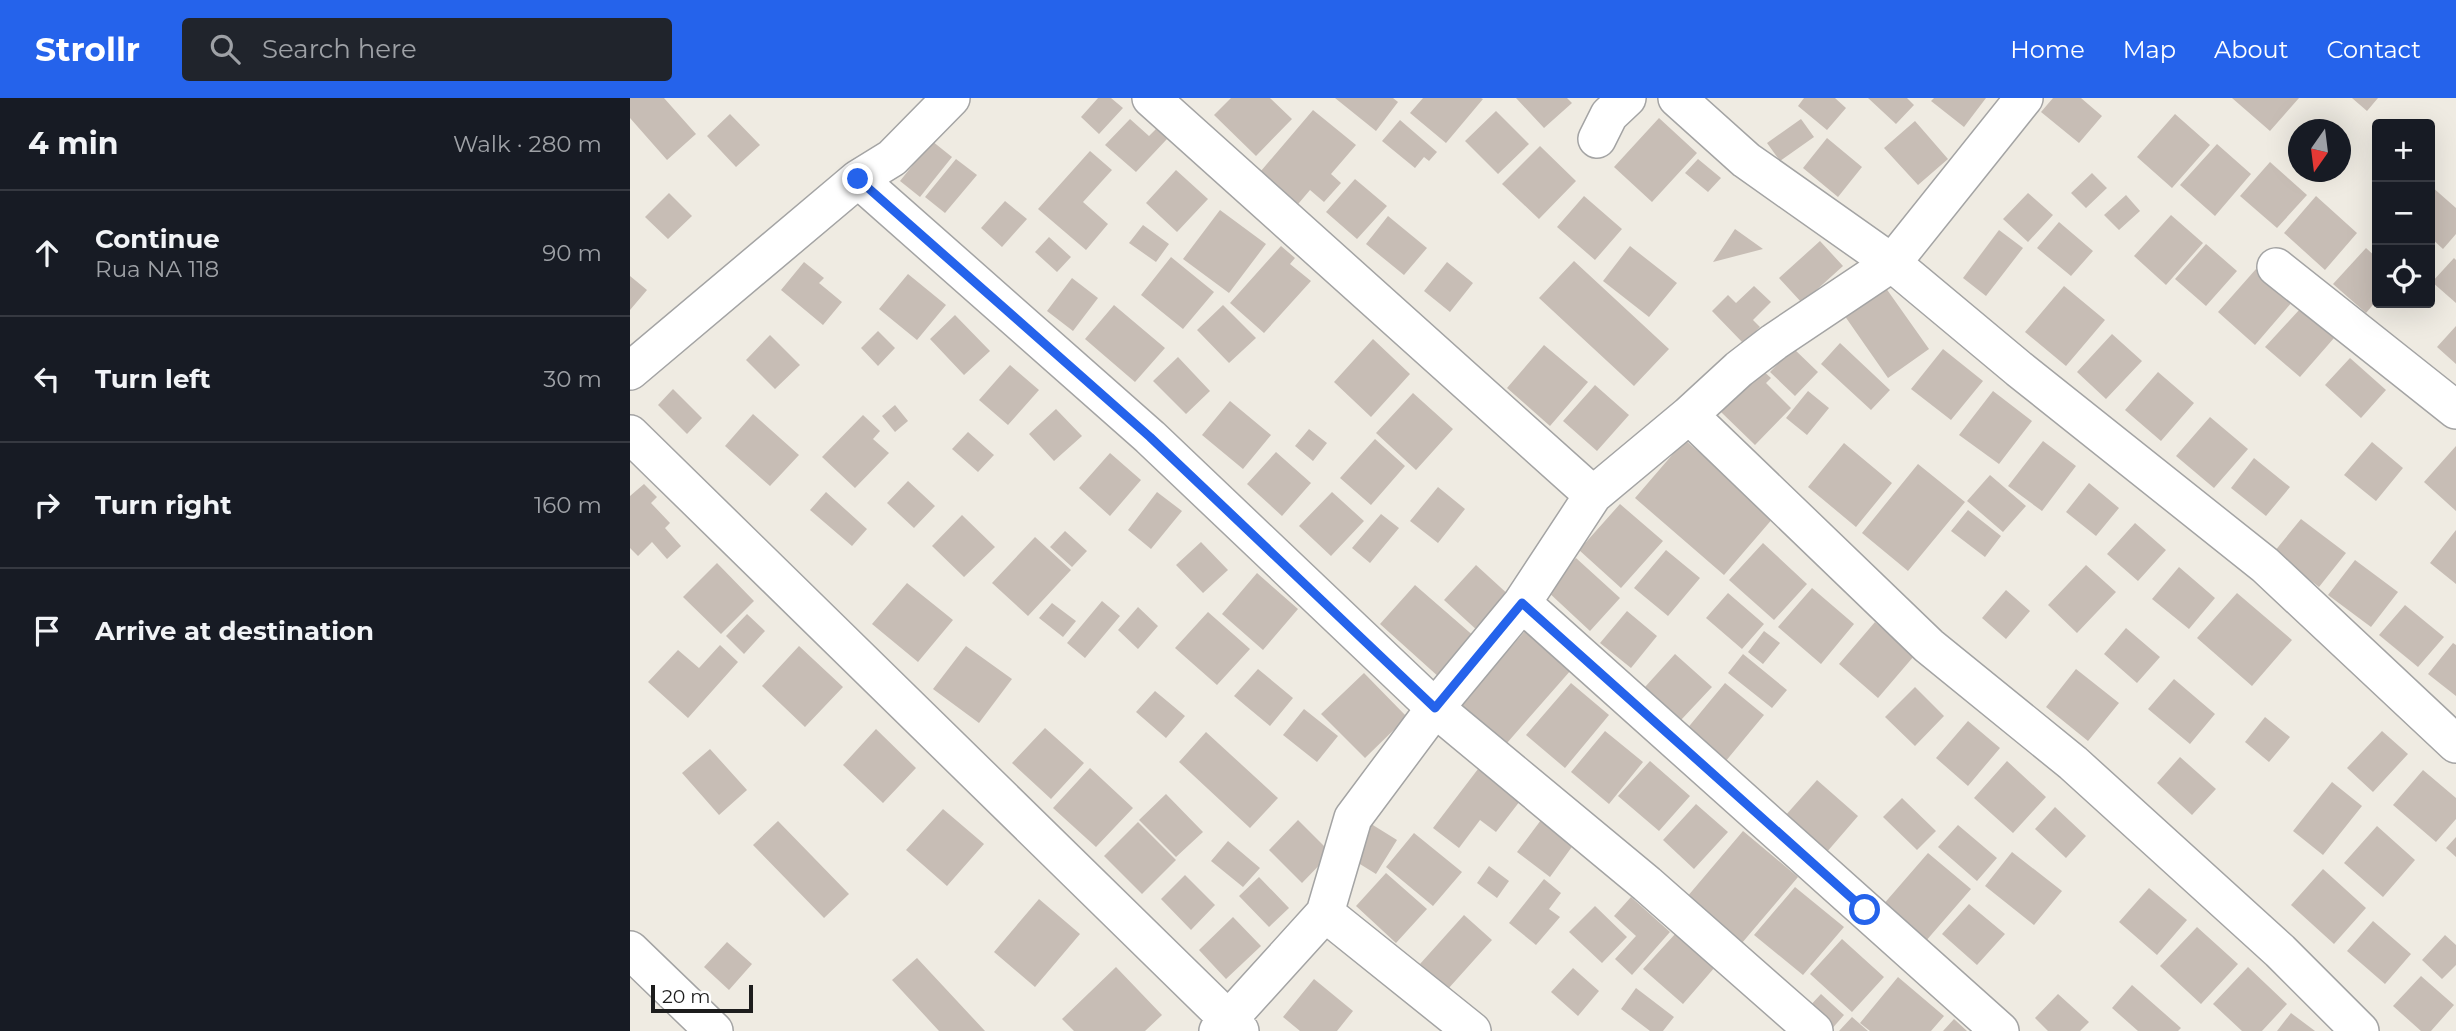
<!DOCTYPE html>
<meta charset="utf-8">
<style>
body{margin:0;font-family:Montserrat,sans-serif;background:#20242c;color:#f1f3f6}
.controls{position:absolute;right:21px;top:21px;display:grid;overflow:hidden;border-radius:7px;box-shadow:0 7px 28px #0002}
.controls button{width:63px;height:63px;display:grid;place-items:center;padding:0;border:0;border-bottom:2px solid #363941;background:#171b24;color:#f1f3f6;font:35px sans-serif}
.compass{position:absolute;left:1658px;top:21px;width:63px;height:63px;border-radius:50%;background:#171b24;box-shadow:0 7px 28px #0002;rotate:194deg}
.scale{position:absolute;left:21px;bottom:18px;width:102px;box-sizing:border-box;padding-left:7px;border:4px solid #1d1d1d;border-top:0;font-size:19px;line-height:24px;white-space:nowrap;color:#1d1d1d;-webkit-text-stroke:5px #fff;paint-order:stroke}
.stop{position:absolute;width:21px;height:21px;margin:-16px;border:5px solid #2563eb;border-radius:50%;background:#fff}
.stop.end{background:#2563eb;border-color:#fff;box-shadow:0 2px 7px #0008}
.list{margin:0;padding:0;list-style:none}
h2{display:flex;justify-content:space-between;align-items:center;height:91px;margin:0;padding:0 28px;font-size:30px}
h2 small{font-size:23px;font-weight:400;color:#9ea1a6}
.list li{display:grid;grid-template-columns:46px 1fr auto;gap:21px;align-items:center;box-sizing:border-box;height:126px;padding:0 28px;border-top:2px solid #363941}
.list b{display:block;font-size:26px;white-space:nowrap}
.list p{margin:0;font-size:23px;white-space:nowrap;color:#9ea1a6}
.list em{font-size:23px;font-style:normal;color:#9ea1a6}
.icon{flex:none;width:38px;height:38px;fill:none;stroke:currentColor;stroke-width:2;stroke-linecap:round;stroke-linejoin:round}
.map{position:relative;flex:none;width:1826px;height:933px;overflow:hidden}
header{display:flex;align-items:center;gap:42px;box-sizing:border-box;height:98px;padding:0 35px;background:#2563eb;color:#fff}
header strong{font-size:33px}
nav{display:flex;gap:38px;margin-inline-start:auto;font-size:24px}
.search{width:490px;height:63px;background:#20242c;display:flex;align-items:center;gap:18px;box-sizing:border-box;padding:0 24px;border-radius:7px;color:#9ea1a6;font-size:26px}
main{display:flex}
aside{flex:1;background:#171b24}
.map>svg:first-child{display:block}
</style>
<header>
<strong>Strollr</strong>
<div class="search"><svg class="icon" aria-label="search" viewBox="0 0 24 24"><circle cx="10" cy="10" r="6"/><path d="M15 15l6 6"/></svg>Search here</div>
<nav><a>Home</a><a>Map</a><a>About</a><a>Contact</a></nav>
</header>
<main>
<aside>
<h2>4 min<small>Walk · 280 m</small></h2>
<ul class="list">
<li><svg class="icon" aria-label="ahead" viewBox="0 0 24 24"><path d="M12 20V5M6 11l6-6 6 6"/></svg><div><b>Continue</b><p>Rua NA 118</p></div><em>90 m</em></li>
<li><svg class="icon" aria-label="left" viewBox="0 0 24 24"><path d="M17 20v-9H6M10 6l-5 5 5 5"/></svg><div><b>Turn left</b></div><em>30 m</em></li>
<li><svg class="icon" aria-label="right" viewBox="0 0 24 24"><path d="M7 20v-9h11M14 6l5 5-5 5"/></svg><div><b>Turn right</b></div><em>160 m</em></li>
<li><svg class="icon" aria-label="arrive" viewBox="0 0 24 24"><path d="M6 21V4h12l-3 4 3 4H6"/></svg><div><b>Arrive at destination</b></div></li>
</ul>
</aside>
<div class="map">
<svg width="1826" height="933" viewBox="0 0 1826 933">
<rect width="100%" height="100%" fill="#efebe2"/>
<path fill="#c7bdb5" d="M 0,0 L 34,0 L 66,36 L 37,62 L 0,20 Z
M 468,0 L 481,0 L 493,10 L 469,36 L 451,19 Z
M 601,0 L 640,0 L 662,21 L 626,58 L 584,17 Z
M 705,0 L 763,0 L 768,4 L 746,33 Z
M 793,0 L 851,0 L 853,1 L 816,45 L 780,15 Z
M 886,0 L 937,0 L 942,5 L 914,30 Z
M 1174,0 L 1205,0 L 1216,10 L 1197,32 L 1168,8 Z
M 1238,0 L 1277,0 L 1284,7 L 1266,26 Z
M 1304,0 L 1356,0 L 1334,29 L 1301,3 Z
M 1423,0 L 1451,0 L 1472,18 L 1449,45 L 1411,14 Z
M 1602,0 L 1669,0 L 1640,33 Z
M 1722,0 L 1748,0 L 1737,13 Z
M 683,12 L 726,47 L 701,76 L 711,85 L 694,104 L 680,92 L 663,112 L 625,80 Z
M 866,13 L 899,46 L 868,76 L 835,43 Z
M 100,16 L 130,47 L 106,69 L 77,38 Z
M 1545,16 L 1580,47 L 1542,90 L 1507,59 Z
M 1029,20 L 1067,55 L 1022,104 L 984,69 Z
M 500,21 L 519,38 L 526,31 L 537,41 L 506,74 L 475,47 Z
M 1171,21 L 1184,39 L 1150,63 L 1137,45 Z
M 770,22 L 807,54 L 799,63 L 794,59 L 785,70 L 752,43 Z
M 1285,23 L 1318,61 L 1288,87 L 1254,50 Z
M 1197,40 L 1232,69 L 1208,99 L 1173,70 Z
M 302,43 L 322,59 L 290,99 L 270,83 Z
M 1587,46 L 1621,76 L 1585,118 L 1550,87 Z
M 910,48 L 946,83 L 909,121 L 872,86 Z
M 460,53 L 482,72 L 453,104 L 478,126 L 456,152 L 408,111 Z
M 326,61 L 347,77 L 315,115 L 295,99 Z
M 1068,61 L 1091,80 L 1078,94 L 1055,75 Z
M 1640,64 L 1677,97 L 1647,130 L 1610,98 Z
M 546,72 L 578,101 L 547,134 L 516,105 Z
M 1462,75 L 1477,90 L 1456,110 L 1441,95 Z
M 725,81 L 757,108 L 727,141 L 696,114 Z
M 1801,88 L 1826,110 L 1826,136 L 1813,151 L 1800,139 Z
M 39,95 L 62,118 L 38,141 L 15,119 Z
M 1398,95 L 1423,117 L 1398,144 L 1373,121 Z
M 1496,97 L 1510,113 L 1489,132 L 1474,117 Z
M 954,98 L 992,131 L 965,162 L 927,129 Z
M 1686,98 L 1727,135 L 1695,172 L 1654,135 Z
M 375,103 L 397,121 L 372,149 L 351,130 Z
M 590,112 L 636,146 L 599,195 L 553,161 Z
M 1541,117 L 1573,145 L 1536,187 L 1504,158 Z
M 758,118 L 797,150 L 774,177 L 736,146 Z
M 1429,124 L 1463,153 L 1441,178 L 1407,150 Z
M 513,127 L 539,146 L 526,164 L 499,145 Z
M 1105,131 L 1133,151 L 1083,164 Z
M 1369,132 L 1393,150 L 1356,198 L 1333,180 Z
M 419,139 L 441,159 L 427,174 L 405,154 Z
M 1190,143 L 1213,168 L 1172,205 L 1149,180 Z
M 1576,146 L 1607,173 L 1576,208 L 1545,181 Z
M 651,148 L 665,160 L 660,166 L 681,183 L 634,235 L 600,205 Z
M 1000,148 L 1047,185 L 1019,219 L 973,183 Z
M 1736,150 L 1747,160 L 1747,202 L 1736,215 L 1703,186 Z
M 541,159 L 584,194 L 553,231 L 511,197 Z
M 1824,160 L 1826,162 L 1826,205 L 1802,184 Z
M 944,163 L 1039,251 L 1004,288 L 909,200 Z
M 174,164 L 194,180 L 189,185 L 212,204 L 193,227 L 151,192 Z
M 817,164 L 843,185 L 820,214 L 794,193 Z
M 1626,171 L 1663,203 L 1625,247 L 1588,214 Z
M 278,176 L 316,207 L 287,242 L 249,211 Z
M 0,178 L 17,192 L 0,212 Z
M 442,180 L 468,200 L 443,233 L 417,213 Z
M 1253,186 L 1299,251 L 1258,280 L 1212,214 Z
M 1124,188 L 1141,204 L 1123,222 L 1130,229 L 1114,246 L 1082,213 L 1098,197 L 1106,205 Z
M 1434,188 L 1475,222 L 1436,268 L 1395,234 Z
M 484,207 L 535,250 L 505,284 L 455,241 Z
M 593,207 L 626,240 L 599,265 L 567,232 Z
M 1670,211 L 1704,240 L 1670,279 L 1635,249 Z
M 325,217 L 360,253 L 334,277 L 300,241 Z
M 1826,228 L 1826,266 L 1807,249 Z
M 248,233 L 265,250 L 248,268 L 231,250 Z
M 1482,236 L 1512,263 L 1476,301 L 1447,274 Z
M 140,237 L 170,267 L 145,291 L 116,262 Z
M 743,241 L 780,276 L 741,319 L 704,284 Z
M 1210,245 L 1260,292 L 1241,312 L 1191,266 Z
M 914,247 L 958,284 L 920,328 L 877,290 Z
M 1163,250 L 1188,274 L 1165,298 L 1140,274 Z
M 1313,251 L 1353,283 L 1321,322 L 1281,291 Z
M 548,259 L 580,293 L 556,316 L 523,283 Z
M 1720,260 L 1756,292 L 1731,320 L 1695,287 Z
M 380,267 L 409,292 L 378,327 L 349,302 Z
M 1131,271 L 1141,280 L 1136,285 L 1161,310 L 1125,347 L 1091,314 Z
M 1528,274 L 1564,305 L 1531,343 L 1495,312 Z
M 965,287 L 999,317 L 967,353 L 933,323 Z
M 43,291 L 72,320 L 57,336 L 28,307 Z
M 1178,293 L 1199,310 L 1177,337 L 1156,320 Z
M 1363,293 L 1402,323 L 1369,366 L 1329,337 Z
M 783,295 L 823,331 L 786,372 L 746,335 Z
M 600,303 L 641,337 L 613,371 L 572,337 Z
M 265,307 L 278,323 L 265,334 L 252,318 Z
M 426,311 L 452,338 L 424,363 L 399,336 Z
M 123,316 L 169,357 L 140,388 L 95,348 Z
M 233,317 L 250,333 L 243,341 L 259,355 L 225,390 L 192,359 Z
M 1580,319 L 1618,351 L 1584,390 L 1546,358 Z
M 679,331 L 697,345 L 683,363 L 665,348 Z
M 338,334 L 364,357 L 348,374 L 322,351 Z
M 745,341 L 775,368 L 741,407 L 710,380 Z
M 1055,342 L 1144,419 L 1094,477 L 1005,400 Z
M 1413,343 L 1446,368 L 1412,413 L 1378,388 Z
M 1742,344 L 1773,370 L 1746,403 L 1714,377 Z
M 1214,345 L 1262,385 L 1226,429 L 1178,389 Z
M 1826,348 L 1826,413 L 1794,384 Z
M 646,354 L 681,385 L 652,418 L 617,386 Z
M 480,355 L 511,382 L 480,418 L 449,390 Z
M 1624,360 L 1660,389 L 1636,418 L 1601,390 Z
M 1288,366 L 1335,404 L 1278,473 L 1232,435 Z
M 1360,377 L 1396,408 L 1373,434 L 1337,403 Z
M 278,383 L 305,408 L 284,430 L 257,405 Z
M 1459,385 L 1489,410 L 1466,438 L 1436,414 Z
M 14,386 L 27,399 L 21,405 L 40,425 L 35,430 L 51,448 L 37,461 L 22,444 L 8,458 L 0,450 L 0,398 Z
M 808,389 L 835,411 L 808,445 L 780,423 Z
M 196,394 L 237,431 L 222,448 L 180,412 Z
M 527,394 L 552,413 L 521,451 L 498,432 Z
M 702,394 L 734,423 L 701,458 L 669,428 Z
M 990,406 L 1033,443 L 991,490 L 949,452 Z
M 1338,412 L 1371,438 L 1355,459 L 1321,433 Z
M 751,416 L 769,430 L 740,465 L 722,450 Z
M 332,417 L 365,449 L 334,479 L 302,448 Z
M 1671,421 L 1716,455 L 1689,489 L 1644,454 Z
M 1505,425 L 1536,452 L 1508,483 L 1477,456 Z
M 1826,432 L 1826,486 L 1800,465 Z
M 435,433 L 457,453 L 442,469 L 420,449 Z
M 405,439 L 441,472 L 398,518 L 362,485 Z
M 571,444 L 598,472 L 573,495 L 546,467 Z
M 1133,445 L 1177,486 L 1144,522 L 1099,482 Z
M 1036,452 L 1070,480 L 1038,518 L 1004,490 Z
M 946,460 L 990,500 L 960,533 L 916,492 Z
M 1725,462 L 1768,494 L 1741,529 L 1698,497 Z
M 87,465 L 124,503 L 91,536 L 53,499 Z
M 846,467 L 881,499 L 849,534 L 814,502 Z
M 1456,467 L 1486,494 L 1447,535 L 1418,507 Z
M 1549,469 L 1585,500 L 1559,531 L 1522,501 Z
M 627,475 L 668,511 L 633,552 L 592,516 Z
M 277,485 L 323,522 L 288,564 L 242,526 Z
M 785,487 L 846,540 L 810,580 L 750,526 Z
M 1182,490 L 1224,526 L 1191,566 L 1148,529 Z
M 1376,492 L 1400,513 L 1376,541 L 1352,520 Z
M 1098,495 L 1134,526 L 1112,551 L 1076,520 Z
M 1607,495 L 1662,542 L 1622,588 L 1567,540 Z
M 472,503 L 490,518 L 455,560 L 437,545 Z
M 422,505 L 446,523 L 433,539 L 409,520 Z
M 1775,507 L 1814,539 L 1788,569 L 1749,537 Z
M 508,509 L 528,528 L 508,551 L 488,532 Z
M 997,513 L 1027,538 L 1001,570 L 970,545 Z
M 578,514 L 620,551 L 587,587 L 545,550 Z
M 117,516 L 135,533 L 114,556 L 96,538 Z
M 1245,524 L 1284,558 L 1248,600 L 1209,566 Z
M 1496,530 L 1530,559 L 1507,585 L 1474,556 Z
M 896,532 L 941,572 L 877,645 L 831,606 Z
M 1134,533 L 1150,545 L 1133,566 L 1118,554 Z
M 1823,545 L 1826,547 L 1826,598 L 1798,576 Z
M 90,547 L 108,564 L 58,620 L 18,584 L 48,552 L 69,570 Z
M 169,548 L 213,589 L 175,629 L 132,588 Z
M 336,548 L 382,581 L 349,625 L 303,591 Z
M 1045,556 L 1082,589 L 1051,622 L 1015,589 Z
M 1113,556 L 1157,592 L 1142,610 L 1098,575 Z
M 628,571 L 663,600 L 640,628 L 604,598 Z
M 1446,571 L 1489,605 L 1458,643 L 1416,609 Z
M 734,575 L 777,619 L 735,660 L 691,616 Z
M 1544,581 L 1585,616 L 1560,646 L 1518,611 Z
M 941,585 L 979,617 L 935,670 L 896,637 Z
M 1095,585 L 1134,617 L 1095,664 L 1056,632 Z
M 1285,589 L 1314,618 L 1285,648 L 1255,619 Z
M 525,593 L 555,618 L 536,640 L 506,614 Z
M 674,611 L 708,638 L 687,664 L 653,637 Z
M 1635,619 L 1660,639 L 1639,664 L 1615,644 Z
M 1338,623 L 1370,650 L 1338,688 L 1306,660 Z
M 415,630 L 454,665 L 421,701 L 382,665 Z
M 246,631 L 286,670 L 253,705 L 213,667 Z
M 975,633 L 1013,664 L 979,706 L 941,674 Z
M 1752,633 L 1778,656 L 1743,694 L 1717,670 Z
M 576,634 L 648,700 L 620,730 L 549,664 Z
M 80,651 L 117,692 L 89,717 L 52,675 Z
M 1550,659 L 1586,691 L 1562,717 L 1527,685 Z
M 1020,663 L 1060,698 L 1029,733 L 988,698 Z
M 1377,663 L 1416,699 L 1383,735 L 1344,700 Z
M 460,670 L 503,710 L 466,749 L 423,710 Z
M 848,671 L 890,703 L 866,734 L 850,722 L 829,750 L 803,730 Z
M 1793,672 L 1826,700 L 1826,721 L 1806,744 L 1763,707 Z
M 1187,682 L 1228,718 L 1196,755 L 1155,718 Z
M 1702,684 L 1732,708 L 1693,757 L 1663,733 Z
M 536,696 L 573,734 L 546,759 L 509,722 Z
M 1272,700 L 1306,733 L 1287,752 L 1253,719 Z
M 1066,706 L 1098,734 L 1064,771 L 1033,742 Z
M 1425,709 L 1456,738 L 1436,760 L 1405,731 Z
M 313,711 L 354,746 L 317,788 L 276,752 Z
M 668,722 L 701,755 L 672,785 L 639,752 Z
M 911,722 L 944,746 L 920,779 L 887,754 Z
M 148,723 L 219,796 L 194,820 L 123,747 Z
M 508,724 L 546,762 L 512,796 L 474,758 Z
M 738,724 L 767,742 L 746,776 L 717,758 Z
M 1328,727 L 1367,760 L 1347,783 L 1308,749 Z
M 1747,728 L 1785,762 L 1753,799 L 1714,765 Z
M 1113,733 L 1168,779 L 1106,852 L 1051,806 Z
M 784,735 L 832,774 L 803,808 L 756,769 Z
M 1826,739 L 1826,759 L 1816,750 Z
M 598,743 L 630,770 L 613,789 L 581,763 Z
M 1382,754 L 1432,793 L 1404,827 L 1355,788 Z
M 1298,755 L 1341,791 L 1295,844 L 1252,808 Z
M 859,768 L 879,783 L 867,800 L 847,785 Z
M 1693,771 L 1736,810 L 1704,846 L 1661,807 Z
M 756,775 L 797,811 L 766,845 L 726,808 Z
M 555,777 L 585,807 L 561,832 L 531,801 Z
M 629,779 L 659,810 L 639,829 L 609,798 Z
M 914,781 L 931,795 L 919,811 L 930,819 L 906,847 L 879,825 Z
M 1165,789 L 1214,829 L 1173,877 L 1124,837 Z
M 1519,790 L 1557,822 L 1527,857 L 1489,824 Z
M 1001,799 L 1040,834 L 1002,877 L 985,861 L 1006,838 L 984,818 Z
M 409,801 L 450,836 L 405,889 L 364,854 Z
M 1339,806 L 1375,836 L 1347,867 L 1312,836 Z
M 965,808 L 997,839 L 972,865 L 939,834 Z
M 834,817 L 862,842 L 818,891 L 790,866 Z
M 603,819 L 631,848 L 596,881 L 569,852 Z
M 1743,823 L 1781,856 L 1755,886 L 1717,853 Z
M 1567,829 L 1608,866 L 1571,906 L 1530,868 Z
M 1046,835 L 1085,869 L 1053,906 L 1013,871 Z
M 1815,837 L 1826,847 L 1826,867 L 1812,881 L 1792,862 Z
M 1212,841 L 1254,879 L 1222,914 L 1180,876 Z
M 97,844 L 122,866 L 99,892 L 74,869 Z
M 287,860 L 355,933 L 309,933 L 262,882 Z
M 486,869 L 532,917 L 515,933 L 444,933 L 432,921 Z
M 1618,869 L 1657,906 L 1632,933 L 1612,933 L 1583,906 Z
M 943,870 L 969,893 L 948,918 L 921,894 Z
M 1791,878 L 1824,907 L 1801,933 L 1791,933 L 1763,908 Z
M 1268,879 L 1314,918 L 1301,933 L 1240,933 L 1230,925 Z
M 684,881 L 723,913 L 707,933 L 670,933 L 653,919 Z
M 1502,887 L 1551,930 L 1548,933 L 1508,933 L 1482,910 Z
M 1006,890 L 1044,919 L 1033,933 L 1020,933 L 991,911 Z
M 1191,896 L 1214,917 L 1200,933 L 1177,911 Z
M 1428,896 L 1459,924 L 1450,933 L 1418,933 L 1405,920 Z
M 1661,915 L 1685,933 L 1647,933 Z
M 1222,919 L 1238,933 L 1209,933 Z
M 1324,921 L 1337,933 L 1313,933 Z"/>
<g fill="none" stroke-linecap="round" stroke-linejoin="round">
<defs>
<path id="minor" d="M 1047,0 L 1116,62 L 1262,165 L 1389,271 L 1635,467 L 1826,646
M 967,41 L 979,17 L 997,0
M 228,81 L 262,60 L 321,0
M 1646,169 L 1826,312
M 0,273 L 228,81 L 520,339 L 805,610 L 892,505 L 963,397 L 521,0
M 1059,317 L 1109,271 L 1144,244 L 1262,165 L 1394,0
M 0,336 L 610,933
M 963,397 L 1059,317 L 1299,548 L 1443,665 L 1650,853 L 1730,933
M 892,505 L 1370,933
M 695,815 L 842,933
M 0,852 L 84,933
M 588,933 L 695,815 L 723,720 L 805,610 L 1017,786 L 1184,933"/>
</defs>
<use href="#minor" stroke="#a4a4a4" stroke-width="40"/>
<use href="#minor" stroke="#fff" stroke-width="37"/>
</g>
<g fill="none" stroke-linecap="round" stroke-linejoin="round">
<path stroke="#2563eb" stroke-width="9" d="M 228,81 L 520,339 L 805,610 L 892,505 L 1235,812"/>
</g>
</svg>
<div class="controls">
<button>+</button>
<button>−</button>
<button><svg class="icon" aria-label="locate" viewBox="0 0 24 24"><circle cx="12" cy="12" r="6"/><path d="M12 2v4M12 18v4M2 12h4M18 12h4"/></svg></button>
</div>
<svg class="compass" viewBox="-18 -18 36 36"><path d="M0-13l5 13h-10z" fill="#e53935"/><path d="M0 13l5-13h-10z" fill="#9ea1a6"/></svg>
<div class="scale">20 m</div>
<div class="stop" style="left:1235px;top:812px"></div>
<div class="stop end" style="left:228px;top:81px"></div>
</div>
</main>
